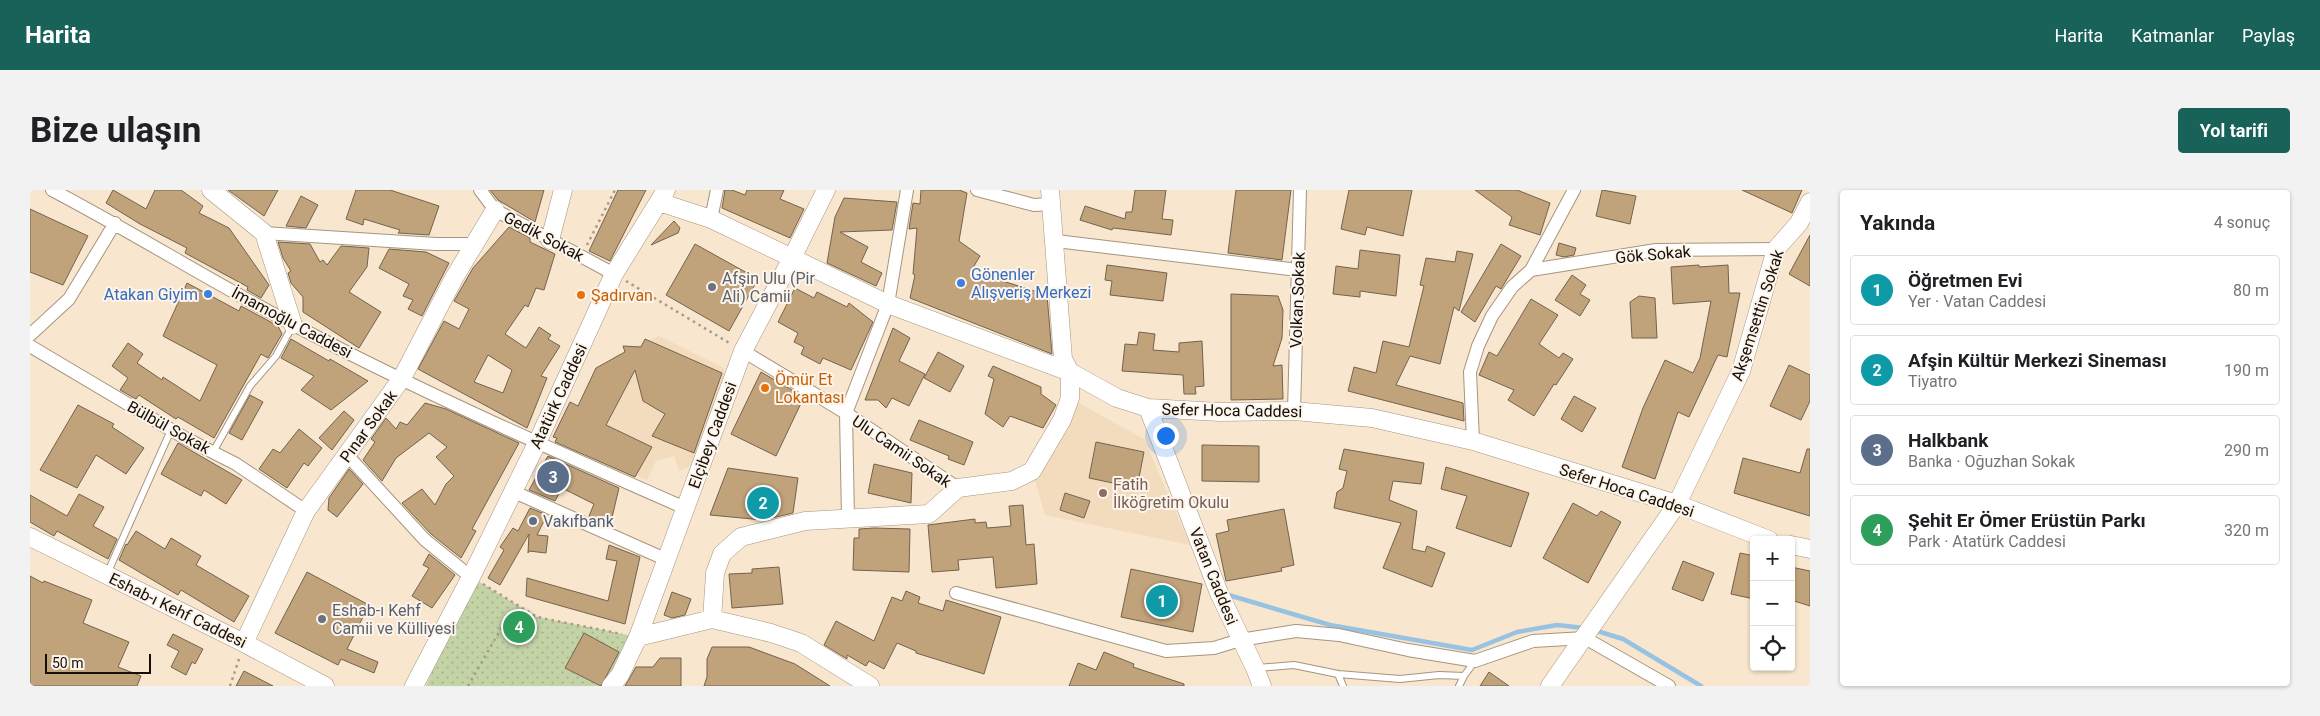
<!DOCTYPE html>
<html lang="tr">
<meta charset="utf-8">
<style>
body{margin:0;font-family:Roboto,sans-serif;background:#f2f2f2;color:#202124}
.controls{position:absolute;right:15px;bottom:15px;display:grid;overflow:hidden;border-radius:5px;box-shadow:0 1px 4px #0004}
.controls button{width:45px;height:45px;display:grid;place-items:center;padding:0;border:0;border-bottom:1px solid #e0e0e0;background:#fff;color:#202124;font:25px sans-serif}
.scale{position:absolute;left:15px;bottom:12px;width:106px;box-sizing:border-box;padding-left:5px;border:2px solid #150f07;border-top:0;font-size:14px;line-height:18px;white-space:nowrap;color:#150f07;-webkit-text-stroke:4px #fdf5eb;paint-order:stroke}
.you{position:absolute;left:1135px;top:245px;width:18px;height:18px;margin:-12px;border:4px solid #fff;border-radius:50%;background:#1a73e8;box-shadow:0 0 0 8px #1a73e833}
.badge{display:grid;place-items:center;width:32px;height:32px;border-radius:50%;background:#186259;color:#fff;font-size:16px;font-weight:700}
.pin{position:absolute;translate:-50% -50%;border:2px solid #fff;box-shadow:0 1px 5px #0006}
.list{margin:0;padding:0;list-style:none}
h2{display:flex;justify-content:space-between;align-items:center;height:65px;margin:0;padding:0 20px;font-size:21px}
h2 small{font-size:16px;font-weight:400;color:#757577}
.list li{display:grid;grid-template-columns:32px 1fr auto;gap:15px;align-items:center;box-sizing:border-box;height:70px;margin:0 10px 10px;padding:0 10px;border:1px solid #e0e0e0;border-radius:5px}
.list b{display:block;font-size:19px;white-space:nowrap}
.list p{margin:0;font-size:16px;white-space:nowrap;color:#757577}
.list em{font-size:16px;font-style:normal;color:#757577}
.icon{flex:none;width:28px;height:28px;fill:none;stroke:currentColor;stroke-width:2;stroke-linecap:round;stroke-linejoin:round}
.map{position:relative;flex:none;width:1780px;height:496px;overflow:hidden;border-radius:5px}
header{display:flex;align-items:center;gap:30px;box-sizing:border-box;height:70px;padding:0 25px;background:#186259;color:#fff}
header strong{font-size:24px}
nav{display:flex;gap:28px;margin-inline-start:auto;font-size:18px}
.intro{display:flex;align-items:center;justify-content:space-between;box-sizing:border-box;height:120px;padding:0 30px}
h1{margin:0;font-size:35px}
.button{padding:12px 22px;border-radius:5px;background:#186259;color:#fff;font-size:18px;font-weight:700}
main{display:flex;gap:30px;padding:0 30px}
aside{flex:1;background:#fff;border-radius:5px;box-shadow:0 1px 4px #0004}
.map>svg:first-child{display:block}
</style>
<header>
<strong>Harita</strong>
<nav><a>Harita</a><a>Katmanlar</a><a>Paylaş</a></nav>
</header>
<div class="intro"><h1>Bize ulaşın</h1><a class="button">Yol tarifi</a></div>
<main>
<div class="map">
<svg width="1780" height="496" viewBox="0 0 1780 496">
<defs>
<pattern id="park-dots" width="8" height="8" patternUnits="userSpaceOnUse" patternTransform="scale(1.25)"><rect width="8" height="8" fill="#c3d3a6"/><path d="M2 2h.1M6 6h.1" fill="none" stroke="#a7b48d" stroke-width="1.8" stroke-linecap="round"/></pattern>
</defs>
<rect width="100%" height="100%" fill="#f8e6ce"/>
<path fill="#f3dcbe" d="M 629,146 L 694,178 L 696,202 L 666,274 L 649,281 L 644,266 L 626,271 L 617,290 L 536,252 L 560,218 L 584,166 Z
M 1040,208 L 1114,249 L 1160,355 L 1015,325 L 1002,281 Z"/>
<path fill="url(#park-dots)" d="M 441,387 L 507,427 L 608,447 L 581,496 L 396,496 Z"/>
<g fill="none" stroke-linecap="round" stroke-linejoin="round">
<path stroke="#97c2e2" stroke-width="4.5" d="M 1195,404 L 1300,435 L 1442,460 L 1487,442 L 1527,435 L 1554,438
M 1564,440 L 1593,449 L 1671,496"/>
</g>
<path fill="#c1a37b" stroke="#72634d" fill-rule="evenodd" d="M 83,0 L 116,19 L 125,0 L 151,0 L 173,16 L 169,23 L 199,38 L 239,95 L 231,108 L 217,100 L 218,97 L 155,63 L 157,58 L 110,34 L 76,13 Z
M 198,0 L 248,0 L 234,26 Z
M 326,0 L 360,0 L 409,16 L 399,45 L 368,43 L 370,40 L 334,29 L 333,35 L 316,29 Z
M 460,0 L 514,0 L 505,32 L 468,10 Z
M 588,0 L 616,0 L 580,71 L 559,61 Z
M 695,0 L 702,0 L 715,5 L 717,0 L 754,0 L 750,9 L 774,19 L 760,48 L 692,18 Z
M 891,0 L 929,0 L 937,3 L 929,51 L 950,66 L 941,81 L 1017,105 L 1022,164 L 880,108 L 885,85 L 883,84 L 887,38 L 879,39 L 883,13 L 890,14 Z
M 1105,0 L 1136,0 L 1132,29 L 1143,30 L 1141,45 L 1083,38 L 1082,40 L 1050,30 L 1055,16 L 1095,29 L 1096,22 L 1102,22 Z
M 1206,0 L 1261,0 L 1252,70 L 1198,63 Z
M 1319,0 L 1382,0 L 1373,46 L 1337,37 L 1335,45 L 1311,39 Z
M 1445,0 L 1487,0 L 1520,13 L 1510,45 L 1479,35 L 1482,27 Z
M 1572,0 L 1606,6 L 1600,34 L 1566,26 Z
M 1712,0 L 1772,0 L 1762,23 Z
M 271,6 L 288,15 L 276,38 L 256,36 Z
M 814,8 L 867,12 L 862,40 L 810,42 L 838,57 L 831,72 L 852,83 L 846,96 L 797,73 L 805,27 Z
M 0,19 L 58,46 L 33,95 L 0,82 Z
M 644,31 L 650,38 L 648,43 L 621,55 Z
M 479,37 L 500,48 L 500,52 L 525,64 L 514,100 L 506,98 L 498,117 L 495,115 L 475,144 L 496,158 L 509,137 L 521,145 L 518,149 L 530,156 L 511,186 L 517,188 L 497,238 L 388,179 L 414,131 L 429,139 L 439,119 L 424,111 L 443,78 ZM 458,165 L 482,180 L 473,203 L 444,192 Z
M 1780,45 L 1780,96 L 1759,84 Z
M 248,52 L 280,54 L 290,72 L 293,70 L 297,75 L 311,56 L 339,58 L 337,77 L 319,102 L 351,122 L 329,158 L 273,122 L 273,107 L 261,93 L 258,83 L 261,81 L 253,68 Z
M 1529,53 L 1546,58 L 1544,65 L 1534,67 L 1526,65 Z
M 665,54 L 728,89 L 699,141 L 636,105 Z
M 1471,54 L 1491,66 L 1471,99 L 1466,96 L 1445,132 L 1431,122 Z
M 359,59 L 396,62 L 419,73 L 392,126 L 378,119 L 383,110 L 373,106 L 379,94 L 349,78 Z
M 1330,60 L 1370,65 L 1366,106 L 1330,101 L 1330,107 L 1303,104 L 1306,76 L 1328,79 Z
M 1427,61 L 1443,64 L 1429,121 L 1424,117 L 1410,174 L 1380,166 L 1366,195 L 1433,213 L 1434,231 L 1318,201 L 1324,177 L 1346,183 L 1353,151 L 1379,157 L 1394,96 L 1390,95 L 1396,68 L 1425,72 Z
M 1077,75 L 1137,83 L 1133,111 L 1080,105 L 1082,91 L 1075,90 Z
M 1669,75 L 1669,77 L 1698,75 L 1699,103 L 1710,103 L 1697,167 L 1688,165 L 1659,227 L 1648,222 L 1625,289 L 1592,277 L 1613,218 L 1635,170 L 1663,183 L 1670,168 L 1681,111 L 1643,114 L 1641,77 Z
M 1542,85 L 1556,95 L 1550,104 L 1560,110 L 1550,126 L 1525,110 Z
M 157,93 L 209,121 L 211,116 L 248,136 L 252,144 L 238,168 L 231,164 L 184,248 L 148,227 L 146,229 L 109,205 L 106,209 L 90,200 L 98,188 L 82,176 L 98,153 L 113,164 L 107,173 L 132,190 L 133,187 L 170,211 L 187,175 L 133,146 Z
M 765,98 L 784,108 L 787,102 L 817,117 L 819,113 L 843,132 L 821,180 L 793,168 L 790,174 L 771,164 L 774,157 L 764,152 L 768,143 L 748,132 Z
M 1201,104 L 1248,106 L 1253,120 L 1252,148 L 1243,176 L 1252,175 L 1253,209 L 1201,210 Z
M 1609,106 L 1625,108 L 1627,148 L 1602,148 L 1600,112 Z
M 1501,109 L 1528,125 L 1509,154 L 1529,168 L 1533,163 L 1543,169 L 1526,195 L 1524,194 L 1504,226 L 1478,210 L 1484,200 L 1449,185 L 1459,162 L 1467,166 Z
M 863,138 L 880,148 L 869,171 L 895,184 L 879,216 L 862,208 L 856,218 L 848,210 L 835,210 Z
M 1109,142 L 1125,144 L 1123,160 L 1149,162 L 1149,153 L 1172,151 L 1174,196 L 1165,197 L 1166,204 L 1154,204 L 1153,185 L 1092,181 L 1095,154 L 1107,155 Z
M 261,149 L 299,171 L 300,169 L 338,191 L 301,220 L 271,200 L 284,186 L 251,168 Z
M 615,149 L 692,183 L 664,263 L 622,246 L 635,224 L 613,211 L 605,180 L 576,235 L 622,257 L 605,287 L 525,252 L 527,248 L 523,247 L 540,212 L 548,216 L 566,178 L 595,162 L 593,156 L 611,157 Z
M 908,162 L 934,176 L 920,202 L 894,188 Z
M 1759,175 L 1780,185 L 1780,211 L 1771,230 L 1740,216 Z
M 963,176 L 1011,197 L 1011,204 L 1026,215 L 1013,238 L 980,226 L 973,237 L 955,224 L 964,189 L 958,186 Z
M 731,182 L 774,207 L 746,266 L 701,244 Z
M 220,205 L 233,212 L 212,250 L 199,243 Z
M 1544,206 L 1566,218 L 1552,242 L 1531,229 Z
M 395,213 L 416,219 L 489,253 L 442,339 L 446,341 L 431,368 L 401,344 L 372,313 L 392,299 L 405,315 L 416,294 L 424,286 L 406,267 L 417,257 L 399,243 L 366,268 L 352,291 L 333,270 L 345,252 L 341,249 L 356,228 L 366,239 L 370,232 L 377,235 Z
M 48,215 L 84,234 L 82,237 L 114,258 L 96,284 L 66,265 L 47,298 L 10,280 Z
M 314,221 L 324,230 L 302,260 L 289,248 Z
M 889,230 L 943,252 L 934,275 L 918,269 L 919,266 L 880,250 Z
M 269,239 L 292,258 L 278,276 L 274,273 L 257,298 L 229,279 L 243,259 L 250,263 Z
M 1066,252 L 1114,262 L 1107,298 L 1059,288 Z
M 148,253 L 212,290 L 196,314 L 174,300 L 171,306 L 131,284 Z
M 1172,255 L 1229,256 L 1229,292 L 1172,291 Z
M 1314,259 L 1394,273 L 1391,294 L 1363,291 L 1359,310 L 1387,321 L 1382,359 L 1395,362 L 1397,356 L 1415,363 L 1402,397 L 1353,378 L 1371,333 L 1304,318 L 1307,302 L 1313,298 L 1317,281 L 1309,279 Z
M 1777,259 L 1780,259 L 1780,326 L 1704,303 L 1713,268 L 1770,283 Z
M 518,266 L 589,298 L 580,336 L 559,326 L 564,314 L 532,298 L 525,311 L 499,300 Z
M 844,274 L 882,283 L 881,313 L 838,303 Z
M 1416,277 L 1499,303 L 1481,357 L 1426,338 L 1437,306 L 1411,299 Z
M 698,278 L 768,288 L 763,323 L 733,330 L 680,325 Z
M 319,279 L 333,294 L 307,327 L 298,320 L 299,308 Z
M 1035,303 L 1060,311 L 1054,328 L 1030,320 Z
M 49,304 L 74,317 L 63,336 L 87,349 L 78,369 L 27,341 L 24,346 L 0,332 L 0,305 L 37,326 Z
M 1543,313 L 1567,326 L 1571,321 L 1591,332 L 1558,393 L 1513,368 Z
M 993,315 L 996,355 L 1004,354 L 1007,394 L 966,398 L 963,367 L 928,370 L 929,380 L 902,382 L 898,335 L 945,329 L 945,333 L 956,332 L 957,338 L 981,336 L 979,316 Z
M 500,318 L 517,325 L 507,345 L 518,346 L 516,363 L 499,361 L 498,363 L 499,344 L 470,395 L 458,388 L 474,360 L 470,357 L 483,338 L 488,341 Z
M 1254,319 L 1264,375 L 1251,378 L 1252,381 L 1196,391 L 1186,344 L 1199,341 L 1197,330 Z
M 844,338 L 880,339 L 879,382 L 823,380 L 824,348 L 829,348 L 829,339 Z
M 106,341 L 135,359 L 141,348 L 171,366 L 166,375 L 219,406 L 204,432 L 151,400 L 148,405 L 89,370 L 96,354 L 97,355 Z
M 579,355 L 610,367 L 595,434 L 496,406 L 497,388 L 578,411 L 587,371 L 576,369 Z
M 1710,363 L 1724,366 L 1724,409 L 1701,404 Z
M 399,364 L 425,385 L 402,418 L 382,406 L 399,378 L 393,375 Z
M 1653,371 L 1684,383 L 1673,411 L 1642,399 Z
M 749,377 L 753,414 L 702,418 L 699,384 L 722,383 L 722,379 Z
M 1761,377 L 1780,381 L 1780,416 L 1761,410 Z
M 1101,379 L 1172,394 L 1163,442 L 1091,427 Z
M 277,382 L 339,415 L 317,459 L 348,472 L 344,483 L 311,469 L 308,475 L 245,443 Z
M 0,386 L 13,393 L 14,391 L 62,410 L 53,433 L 99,452 L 88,477 L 111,486 L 107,496 L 0,496 Z
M 876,401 L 890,407 L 888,413 L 913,421 L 916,410 L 971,427 L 954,484 L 886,463 L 886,461 L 867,453 L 854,479 L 839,471 L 836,476 L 817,465 L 817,469 L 794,455 L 806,431 L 844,451 L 862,407 L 872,411 Z
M 642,402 L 661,409 L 655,425 L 642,428 L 634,425 Z
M 554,443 L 589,462 L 571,496 L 535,478 Z
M 143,444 L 173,459 L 165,474 L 162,472 L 156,485 L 141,477 L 149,461 L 137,455 Z
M 682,457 L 719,457 L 765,474 L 800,496 L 674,496 L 677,487 L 677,469 Z
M 1074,462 L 1104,474 L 1103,477 L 1154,494 L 1154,496 L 1039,496 L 1048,473 L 1066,480 Z
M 630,468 L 651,468 L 651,496 L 595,496 L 606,477 L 623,477 Z
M 214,481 L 243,496 L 206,496 Z
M 1459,482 L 1479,496 L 1450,496 Z"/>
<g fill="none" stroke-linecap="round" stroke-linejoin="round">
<defs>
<path id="lane" d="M 183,262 L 220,196 L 246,166 L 263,135
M 77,384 L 141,240
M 1227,478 L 1264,475 L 1308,484 L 1370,489 L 1409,485 L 1434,486 L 1445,471
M 1308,484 L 1313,496
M 1429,496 L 1434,486"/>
<path id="street" d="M 22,0 C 104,43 182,92 264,135 C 391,202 523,260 655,318
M 450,0 L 465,20 L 584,84
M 947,0 L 1004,15 L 1021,14
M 681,29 L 687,0
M 234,43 L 406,54 L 444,54
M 1026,51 L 1268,80
M 1501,80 L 1626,60 L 1746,59
M 0,145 L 39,109 L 85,33
M 0,156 L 155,248 L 206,274 L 276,321
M 713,161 L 816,223 L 928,298
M 1264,221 L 1270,0
M 1443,251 L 1440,182 L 1448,156 L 1462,126 L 1482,97 L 1501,80 L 1544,0
M 317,265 L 395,350 L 441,387
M 482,301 L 635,369
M 818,329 L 816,223 L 858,114 L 877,0
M 926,403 L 1136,461 L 1184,458 L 1210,450 L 1266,441 L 1309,445 L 1378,460 L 1445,471 L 1503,451 L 1555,448 L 1639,496"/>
<path id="secondary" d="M 181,0 L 234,43 L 263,135
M 629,12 L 681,29 L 858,114 L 1040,182 L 1087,208 L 1118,218 L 1190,222 L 1264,221 L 1342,228 L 1443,251 L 1647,314 L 1739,350
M 520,50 L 533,0
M 1118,218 L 1189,403 L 1225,478 L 1232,496
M 0,347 L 214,453 L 295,496
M 1761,355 L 1780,359
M 682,429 L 685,383 L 692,364 L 711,347 L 775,331 L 899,324 L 928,298 L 982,291 L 1002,281 L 1032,230 L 1040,208 L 1040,182 L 1033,169 L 1020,0
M 608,447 L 682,429 L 741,443 L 771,453 L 840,496
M 214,453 L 276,321 L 372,188 L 424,88 L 465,20
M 384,496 L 441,387 L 507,253 L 584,84 L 636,0
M 581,496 L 590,485 L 608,447 L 713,161 L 762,68 L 796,0
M 1520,496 L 1647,314 L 1711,181 L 1746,59 L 1769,33 L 1780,12"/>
</defs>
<use href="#lane" stroke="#a6957e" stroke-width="8"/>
<use href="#street" stroke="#a6957e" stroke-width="14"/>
<use href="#secondary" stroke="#a6957e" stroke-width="19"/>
<path stroke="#a99b88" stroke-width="2.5" stroke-dasharray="2.5 4" stroke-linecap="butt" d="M 557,55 L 585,0
M 596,91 L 701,154
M 453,394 L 507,427 L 592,444
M 200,496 L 209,469
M 438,496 L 476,430 L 490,426 L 505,427"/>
<use href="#lane" stroke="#fff" stroke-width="6"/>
<use href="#street" stroke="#fff" stroke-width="12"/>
<use href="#secondary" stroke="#fff" stroke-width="18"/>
</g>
<g fill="#3f7fe0" stroke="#fdf5eb" stroke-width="2">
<circle cx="931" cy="93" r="5"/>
<circle cx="178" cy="104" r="5"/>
</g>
<g fill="#6b7280" stroke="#fdf5eb" stroke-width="2">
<circle cx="682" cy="97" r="5"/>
<circle cx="292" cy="429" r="5"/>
</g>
<g fill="#e8710a" stroke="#fdf5eb" stroke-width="2">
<circle cx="551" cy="105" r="5"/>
<circle cx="735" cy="198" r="5"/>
</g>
<circle fill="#8d6e63" stroke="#fdf5eb" stroke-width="2" cx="1073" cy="303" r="5"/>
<circle fill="#5c6f8a" stroke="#fdf5eb" stroke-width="2" cx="503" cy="331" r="5"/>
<g text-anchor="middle" stroke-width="4" stroke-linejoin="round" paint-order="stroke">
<g font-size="16" fill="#150f07" stroke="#fdf5eb">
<text transform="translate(514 46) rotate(28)" y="6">Gedik Sokak</text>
<text transform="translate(1623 64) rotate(-5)" y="6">Gök Sokak</text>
<text transform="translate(1267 110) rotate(-88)" y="6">Volkan Sokak</text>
<text transform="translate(1727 125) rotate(-72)" y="6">Akşemsettin Sokak</text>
<text transform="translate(262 132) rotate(28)" y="6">İmamoğlu Caddesi</text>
<text transform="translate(528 206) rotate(-65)" y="6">Atatürk Caddesi</text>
<text transform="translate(1202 220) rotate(1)" y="6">Sefer Hoca Caddesi</text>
<text transform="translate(338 236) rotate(-54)" y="6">Pınar Sokak</text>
<text transform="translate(139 237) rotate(29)" y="6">Bülbül Sokak</text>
<text transform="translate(682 245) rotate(-70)" y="6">Elçibey Caddesi</text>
<text transform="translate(872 261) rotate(34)" y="6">Ulu Camii Sokak</text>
<text transform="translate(1597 300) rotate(18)" y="6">Sefer Hoca Caddesi</text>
<text transform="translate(1184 386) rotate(68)" y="6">Vatan Caddesi</text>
<text transform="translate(148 420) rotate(26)" y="6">Eshab-ı Kehf Caddesi</text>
</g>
<g font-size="16" fill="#366cbe" stroke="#fdf5eb" text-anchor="start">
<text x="941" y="90">Gönenler<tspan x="941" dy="18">Alışveriş Merkezi</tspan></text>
<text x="168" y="110" text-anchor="end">Atakan Giyim</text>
</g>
<g font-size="16" fill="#5b616d" stroke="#fdf5eb" text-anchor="start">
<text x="692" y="94">Afşin Ulu (Pir<tspan x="692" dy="18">Ali) Camii</tspan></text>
<text x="302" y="426">Eshab-ı Kehf<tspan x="302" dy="18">Camii ve Külliyesi</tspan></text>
</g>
<g font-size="16" fill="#c56008" stroke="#fdf5eb" text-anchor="start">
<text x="561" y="111">Şadırvan</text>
<text x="745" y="195">Ömür Et<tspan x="745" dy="18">Lokantası</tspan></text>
</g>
<g font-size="16" fill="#785e54" stroke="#fdf5eb" text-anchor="start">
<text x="1083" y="300">Fatih<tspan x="1083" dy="18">İlköğretim Okulu</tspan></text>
</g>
<g font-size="16" fill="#4e5e75" stroke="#fdf5eb" text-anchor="start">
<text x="513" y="337">Vakıfbank</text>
</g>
</g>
</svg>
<div class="controls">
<button>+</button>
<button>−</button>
<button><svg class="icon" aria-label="locate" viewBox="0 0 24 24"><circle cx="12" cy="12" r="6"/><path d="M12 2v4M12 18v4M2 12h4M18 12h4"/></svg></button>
</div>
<div class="scale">50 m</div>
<div class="you"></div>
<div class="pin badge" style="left:1132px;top:411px;background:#0f9aa8">1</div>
<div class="pin badge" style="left:733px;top:313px;background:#0f9aa8">2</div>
<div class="pin badge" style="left:523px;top:287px;background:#5c6f8a">3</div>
<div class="pin badge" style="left:489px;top:437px;background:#2e9e5b">4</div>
</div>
<aside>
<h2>Yakında<small>4 sonuç</small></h2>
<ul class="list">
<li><span class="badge" style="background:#0f9aa8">1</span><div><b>Öğretmen Evi</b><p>Yer · Vatan Caddesi</p></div><em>80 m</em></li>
<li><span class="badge" style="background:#0f9aa8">2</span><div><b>Afşin Kültür Merkezi Sineması</b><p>Tiyatro</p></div><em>190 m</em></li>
<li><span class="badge" style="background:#5c6f8a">3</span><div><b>Halkbank</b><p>Banka · Oğuzhan Sokak</p></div><em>290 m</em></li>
<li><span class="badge" style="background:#2e9e5b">4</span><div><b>Şehit Er Ömer Erüstün Parkı</b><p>Park · Atatürk Caddesi</p></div><em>320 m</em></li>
</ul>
</aside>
</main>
